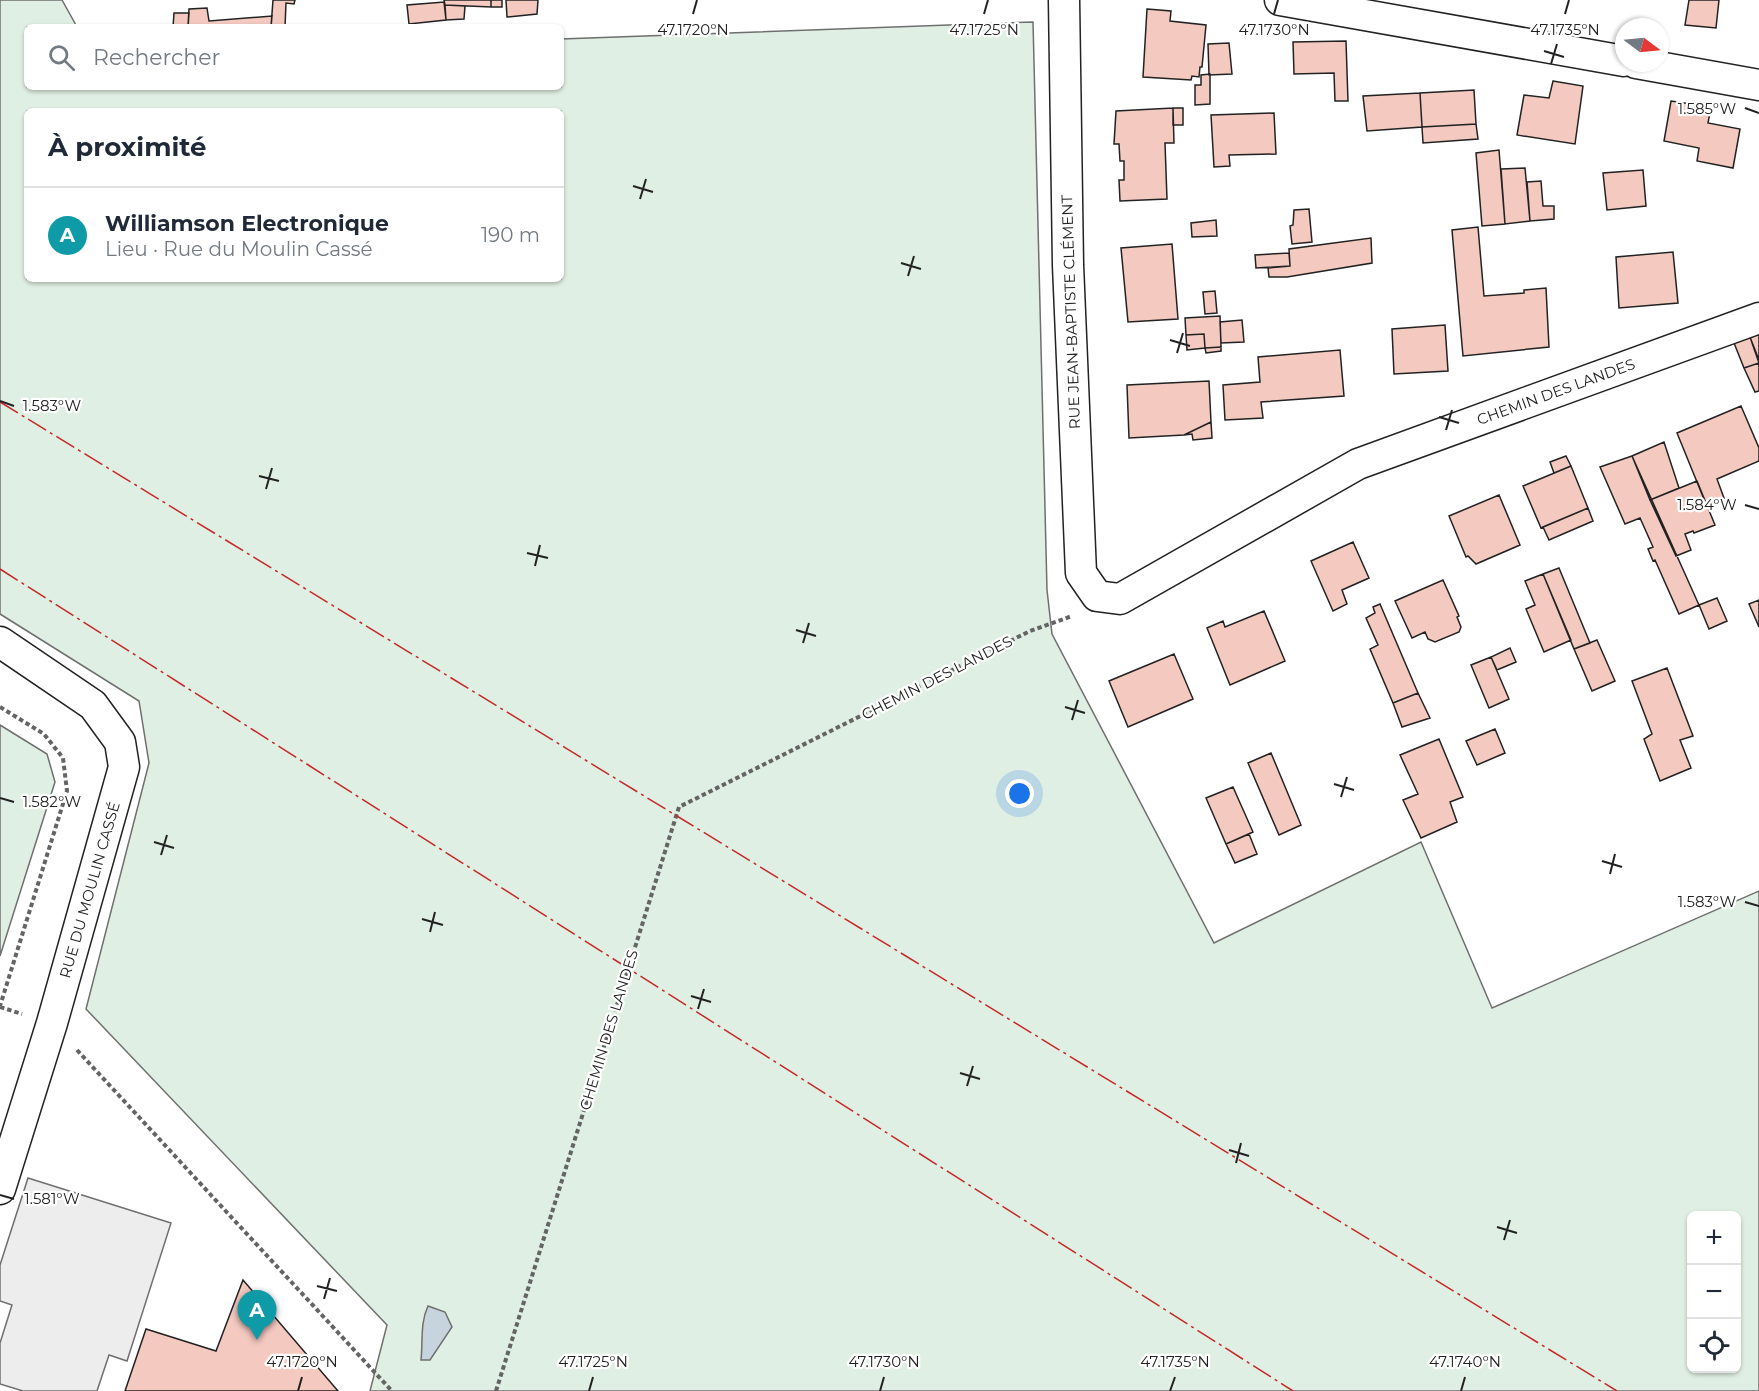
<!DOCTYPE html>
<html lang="fr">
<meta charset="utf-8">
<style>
body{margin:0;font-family:Montserrat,sans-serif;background:#f6f6f7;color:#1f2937}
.controls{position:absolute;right:18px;bottom:18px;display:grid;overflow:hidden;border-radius:9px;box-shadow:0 2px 4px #0004}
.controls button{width:54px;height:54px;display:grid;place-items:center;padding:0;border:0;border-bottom:2px solid #e0e1e3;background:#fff;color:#1f2937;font:30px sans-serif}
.compass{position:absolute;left:1615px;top:18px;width:54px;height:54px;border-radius:50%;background:#fff;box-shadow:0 2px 4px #0004;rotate:106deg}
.you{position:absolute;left:1020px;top:794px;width:21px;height:21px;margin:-15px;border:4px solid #fff;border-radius:50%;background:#1a73e8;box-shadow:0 0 0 9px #1a73e833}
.badge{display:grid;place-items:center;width:39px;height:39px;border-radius:50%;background:#0f766e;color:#fff;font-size:20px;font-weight:700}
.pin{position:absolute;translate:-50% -50px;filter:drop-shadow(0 2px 3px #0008)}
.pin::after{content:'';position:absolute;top:32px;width:21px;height:18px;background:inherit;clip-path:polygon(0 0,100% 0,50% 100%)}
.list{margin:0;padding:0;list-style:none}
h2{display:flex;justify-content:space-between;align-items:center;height:78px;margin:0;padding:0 24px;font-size:26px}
h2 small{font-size:20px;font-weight:400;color:#747a83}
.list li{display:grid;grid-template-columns:39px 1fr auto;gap:18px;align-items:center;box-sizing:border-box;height:96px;padding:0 24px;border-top:2px solid #e0e1e3}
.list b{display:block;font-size:22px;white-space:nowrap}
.list p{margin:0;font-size:20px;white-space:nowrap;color:#747a83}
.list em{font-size:20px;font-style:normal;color:#747a83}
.icon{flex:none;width:33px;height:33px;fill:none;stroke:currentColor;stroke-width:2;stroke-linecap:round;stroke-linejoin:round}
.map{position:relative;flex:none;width:1759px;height:1391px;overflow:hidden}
.search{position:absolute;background:#fff;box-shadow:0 2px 4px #0004;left:24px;top:24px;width:540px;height:66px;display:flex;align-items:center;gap:15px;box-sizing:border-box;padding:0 21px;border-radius:9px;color:#747a83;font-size:22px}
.panel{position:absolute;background:#fff;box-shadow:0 2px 4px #0004;left:24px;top:108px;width:540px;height:174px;border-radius:9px}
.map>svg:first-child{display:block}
</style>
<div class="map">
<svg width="1759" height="1391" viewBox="0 0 1759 1391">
<rect width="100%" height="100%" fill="#fff"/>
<path fill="#e0efe3" stroke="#6f6f6f" stroke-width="1.5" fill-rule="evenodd" d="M 0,0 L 62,0 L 77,27 L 27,27 L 27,87 L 561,87 L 561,39 L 1033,22 L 1047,590 L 1052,634 L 1214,943 L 1421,842 L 1492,1008 L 1759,891 L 1759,1391 L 370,1391 L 387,1325 L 86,1009 L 149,763 L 139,701 L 0,614 ZM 27,111 L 561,111 L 561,279 L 27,279 ZM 1692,1216 L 1736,1216 L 1736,1368 L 1692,1368 Z
M 0,725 L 47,754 L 55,782 L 0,956 Z"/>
<path fill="#ededed" stroke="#6f6f6f" stroke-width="1.5" d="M 28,1178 L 171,1223 L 127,1361 L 109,1355 L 97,1391 L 23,1391 L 0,1384 L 0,1343 L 12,1305 L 0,1301 L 0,1265 Z"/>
<path fill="#c7d3dd" stroke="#6f6f6f" stroke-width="1.5" d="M 428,1306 L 445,1312 L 452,1327 L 430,1360 L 421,1360 C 423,1341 420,1323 428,1306 Z"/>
<path fill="#f3c9c0" stroke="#222" stroke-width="1.5" d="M 273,0 L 295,0 L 294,4 L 286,3 L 285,27 L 271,27 Z
M 444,0 L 491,0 L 491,7 L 445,5 Z
M 491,0 L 502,0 L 502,7 L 491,7 Z
M 506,0 L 538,0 L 537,14 L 507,17 Z
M 1689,0 L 1719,0 L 1716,28 L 1685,25 Z
M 444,2 L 446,20 L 409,24 L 407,5 Z
M 445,5 L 465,6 L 464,19 L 446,20 Z
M 207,8 L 209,21 L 272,16 L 271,27 L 188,27 L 189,9 Z
M 1147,9 L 1171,11 L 1170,21 L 1206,25 L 1202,67 L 1200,67 L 1199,77 L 1192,76 L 1191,80 L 1143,77 Z
M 174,13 L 189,13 L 188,27 L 173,27 Z
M 1346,41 L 1348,101 L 1335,101 L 1334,73 L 1294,74 L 1293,42 Z
M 1229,43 L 1232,74 L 1209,75 L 1208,44 Z
M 1210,74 L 1210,104 L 1195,105 L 1195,85 L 1201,85 L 1201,75 Z
M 1553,81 L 1583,86 L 1575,144 L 1517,135 L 1524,95 L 1549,98 Z
M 1474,90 L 1476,124 L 1422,127 L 1420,93 Z
M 1420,93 L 1422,127 L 1367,131 L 1363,96 Z
M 1671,101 L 1711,107 L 1708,123 L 1740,129 L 1733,168 L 1697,161 L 1699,148 L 1664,141 Z
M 1173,108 L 1174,143 L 1165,143 L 1167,199 L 1120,201 L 1119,180 L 1124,180 L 1124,161 L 1120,161 L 1119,144 L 1114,144 L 1116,111 Z
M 1173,108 L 1183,108 L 1183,125 L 1173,125 Z
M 1274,113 L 1276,154 L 1229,155 L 1230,166 L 1214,167 L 1211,115 Z
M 1476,124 L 1478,139 L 1423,143 L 1422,127 Z
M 1499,150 L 1505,224 L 1482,226 L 1476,153 Z
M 1525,168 L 1530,221 L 1505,224 L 1501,169 Z
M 1643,170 L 1646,206 L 1607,210 L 1603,173 Z
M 1541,181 L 1543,206 L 1554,206 L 1554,219 L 1530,221 L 1527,182 Z
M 1309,209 L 1312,242 L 1292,244 L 1290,226 L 1293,225 L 1294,210 Z
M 1216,220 L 1217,236 L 1192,237 L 1191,223 Z
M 1478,227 L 1484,296 L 1524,293 L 1524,290 L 1546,288 L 1549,347 L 1463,356 L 1452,230 Z
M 1371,238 L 1372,263 L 1287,277 L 1269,277 L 1268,268 L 1290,266 L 1289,249 Z
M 1172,244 L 1178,319 L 1128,322 L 1121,248 Z
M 1673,252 L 1678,303 L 1619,308 L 1616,257 Z
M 1289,253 L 1290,266 L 1256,268 L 1255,255 Z
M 1215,291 L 1217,313 L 1205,314 L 1203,292 Z
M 1220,316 L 1221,347 L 1205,348 L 1204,334 L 1186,335 L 1185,318 Z
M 1242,320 L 1244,342 L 1221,343 L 1220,322 Z
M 1445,325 L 1448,371 L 1394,374 L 1392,329 Z
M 1204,334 L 1205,348 L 1187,350 L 1186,335 Z
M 1759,334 L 1759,360 L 1750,337 Z
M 1750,337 L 1759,363 L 1744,368 L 1734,343 Z
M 1221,347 L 1221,351 L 1206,353 L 1205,348 Z
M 1340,350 L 1344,396 L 1261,402 L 1263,418 L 1225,420 L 1223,385 L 1260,382 L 1258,357 Z
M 1759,363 L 1759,391 L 1755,392 L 1744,368 Z
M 1209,381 L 1211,422 L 1184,435 L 1129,438 L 1127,385 Z
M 1741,406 L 1759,448 L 1759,461 L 1717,479 L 1724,498 L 1706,504 L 1677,433 Z
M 1211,422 L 1212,438 L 1193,440 L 1192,434 L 1184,435 Z
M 1664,442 L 1679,488 L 1650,500 L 1632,456 Z
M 1566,456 L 1571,466 L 1554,473 L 1550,462 Z
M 1632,456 L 1699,605 L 1679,614 L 1655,560 L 1653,561 L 1648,549 L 1653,547 L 1640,518 L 1625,524 L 1600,467 Z
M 1571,466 L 1588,508 L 1541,528 L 1523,486 Z
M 1697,481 L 1715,525 L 1694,533 L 1693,531 L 1685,534 L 1691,550 L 1676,556 L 1650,500 Z
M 1499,495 L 1520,545 L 1476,564 L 1468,556 L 1466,557 L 1449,516 Z
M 1588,508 L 1593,521 L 1549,540 L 1543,527 Z
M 1353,542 L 1369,578 L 1342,590 L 1347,604 L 1333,611 L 1311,561 Z
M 1559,568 L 1590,643 L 1574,649 L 1543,574 Z
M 1543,574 L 1571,640 L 1544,652 L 1526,609 L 1535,605 L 1525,581 Z
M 1443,580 L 1459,616 L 1457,617 L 1461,627 L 1459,632 L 1435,642 L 1428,639 L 1425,632 L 1412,638 L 1395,601 Z
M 1717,598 L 1727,621 L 1709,629 L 1699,605 Z
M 1759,600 L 1759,627 L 1749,604 Z
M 1380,604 L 1418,693 L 1393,703 L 1370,649 L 1378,645 L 1366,618 L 1375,613 L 1373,607 Z
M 1264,611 L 1285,661 L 1230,685 L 1207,628 L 1223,621 L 1225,627 Z
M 1597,640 L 1615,681 L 1592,691 L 1574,649 Z
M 1510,648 L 1516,662 L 1497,670 L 1491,657 Z
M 1174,654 L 1193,699 L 1128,727 L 1109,681 Z
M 1491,657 L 1509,699 L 1489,708 L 1471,665 Z
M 1667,668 L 1693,736 L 1680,740 L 1691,768 L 1660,781 L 1644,739 L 1652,734 L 1632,681 Z
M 1418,693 L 1430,718 L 1402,727 L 1393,703 Z
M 1495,729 L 1505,753 L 1477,765 L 1466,741 Z
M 1439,739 L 1463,797 L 1450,802 L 1457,822 L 1421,838 L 1403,800 L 1418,794 L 1400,755 Z
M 1271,753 L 1301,825 L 1279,835 L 1248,763 Z
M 1233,787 L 1253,832 L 1226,844 L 1206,798 Z
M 1249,834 L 1257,854 L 1235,863 L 1226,844 Z
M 243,1280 L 338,1391 L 125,1391 L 146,1329 L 216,1351 Z"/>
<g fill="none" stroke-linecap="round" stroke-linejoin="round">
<defs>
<path id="street" d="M 1064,0 L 1068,265 L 1081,573 L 1097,596 L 1120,599 L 1358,464 L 1759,318
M 1280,0 L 1624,61
M 1636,63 L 1759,85
M 0,642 L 93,705 L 120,742 L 124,767 L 52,1023 L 0,1189"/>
</defs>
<use href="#street" stroke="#222" stroke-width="33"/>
<path stroke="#646464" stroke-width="4" stroke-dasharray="4.5 3" stroke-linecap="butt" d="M 0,707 L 44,734 L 63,758 L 67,791 L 0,1006
M 0,1007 L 22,1014
M 77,1050 L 392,1391
M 496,1391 L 679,807 L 1030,631 L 1072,616"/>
<use href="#street" stroke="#fff" stroke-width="30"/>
<path stroke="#c62828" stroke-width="1.5" stroke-dasharray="21 4.5 3 4.5" stroke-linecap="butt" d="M 0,402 L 1617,1391
M 0,569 L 1293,1391"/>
</g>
<path fill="none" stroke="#222" stroke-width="2" d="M 693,14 L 697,0M 984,14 L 988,0M 1274,14 L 1278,0M 1565,14 L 1569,0M 1544,51 L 1564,57M 1551,64 L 1557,44M 1745,108 L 1759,113M 633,186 L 653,192M 640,199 L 646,179M 901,263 L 921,269M 908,276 L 914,256M 1170,340 L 1190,346M 1177,353 L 1183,333M 0,401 L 14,406M 1439,417 L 1459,423M 1446,430 L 1452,410M 259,476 L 279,481M 266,489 L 272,468M 1745,505 L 1759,509M 527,553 L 548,558M 535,566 L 540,545M 796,630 L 816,636M 803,643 L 809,623M 1065,707 L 1085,713M 1072,720 L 1078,700M 1334,784 L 1354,790M 1341,797 L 1347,777M 0,798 L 14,802M 154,842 L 174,848M 161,855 L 167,835M 1602,861 L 1622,867M 1610,874 L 1615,854M 1745,902 L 1759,906M 422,919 L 443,925M 430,932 L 435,912M 691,996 L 711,1002M 698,1009 L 704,989M 960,1073 L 980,1079M 967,1086 L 973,1066M 1229,1150 L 1249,1156M 1236,1163 L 1241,1143M 0,1195 L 14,1199M 1497,1227 L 1517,1233M 1504,1240 L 1510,1220M 317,1286 L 337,1291M 324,1299 L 330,1278M 298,1391 L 302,1377M 589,1391 L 593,1377M 880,1391 L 884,1377M 1170,1391 L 1175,1377M 1461,1391 L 1465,1377"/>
<g text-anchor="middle" stroke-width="4.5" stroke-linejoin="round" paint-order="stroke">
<g font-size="15" fill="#222" stroke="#fff">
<text transform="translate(1071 312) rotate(-92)" y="5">RUE JEAN-BAPTISTE CLÉMENT</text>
<text transform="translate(1556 392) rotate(-20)" y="5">CHEMIN DES LANDES</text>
<text transform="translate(937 678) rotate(-27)" y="5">CHEMIN DES LANDES</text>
<text transform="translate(90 890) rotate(-74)" y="5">RUE DU MOULIN CASSÉ</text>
<text transform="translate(609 1030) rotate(-73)" y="5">CHEMIN DES LANDES</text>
</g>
</g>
<g font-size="15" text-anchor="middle" fill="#222" stroke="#fff" stroke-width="4.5" stroke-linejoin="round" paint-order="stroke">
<text x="693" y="35">47.1720°N</text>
<text x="984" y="35">47.1725°N</text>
<text x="1274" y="35">47.1730°N</text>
<text x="1565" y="35">47.1735°N</text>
<text x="1707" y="114">1.585°W</text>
<text x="52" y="411">1.583°W</text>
<text x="1707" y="510">1.584°W</text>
<text x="52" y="807">1.582°W</text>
<text x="1707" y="907">1.583°W</text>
<text x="52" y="1204">1.581°W</text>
<text x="302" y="1367">47.1720°N</text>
<text x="593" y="1367">47.1725°N</text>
<text x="884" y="1367">47.1730°N</text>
<text x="1175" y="1367">47.1735°N</text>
<text x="1465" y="1367">47.1740°N</text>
</g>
</svg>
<div class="controls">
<button>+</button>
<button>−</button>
<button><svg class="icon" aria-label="locate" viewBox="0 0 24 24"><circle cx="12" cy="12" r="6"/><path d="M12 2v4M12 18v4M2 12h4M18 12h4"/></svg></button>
</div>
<svg class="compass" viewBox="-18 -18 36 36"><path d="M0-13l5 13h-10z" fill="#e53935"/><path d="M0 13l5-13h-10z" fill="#747a83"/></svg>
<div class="you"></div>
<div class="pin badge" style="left:257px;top:1340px;background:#0f9aa8">A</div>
<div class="search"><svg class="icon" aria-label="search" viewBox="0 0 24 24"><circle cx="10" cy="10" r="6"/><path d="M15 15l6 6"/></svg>Rechercher</div>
<section class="panel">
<h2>À proximité<small></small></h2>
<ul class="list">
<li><span class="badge" style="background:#0f9aa8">A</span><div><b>Williamson Electronique</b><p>Lieu · Rue du Moulin Cassé</p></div><em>190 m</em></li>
</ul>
</section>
</div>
